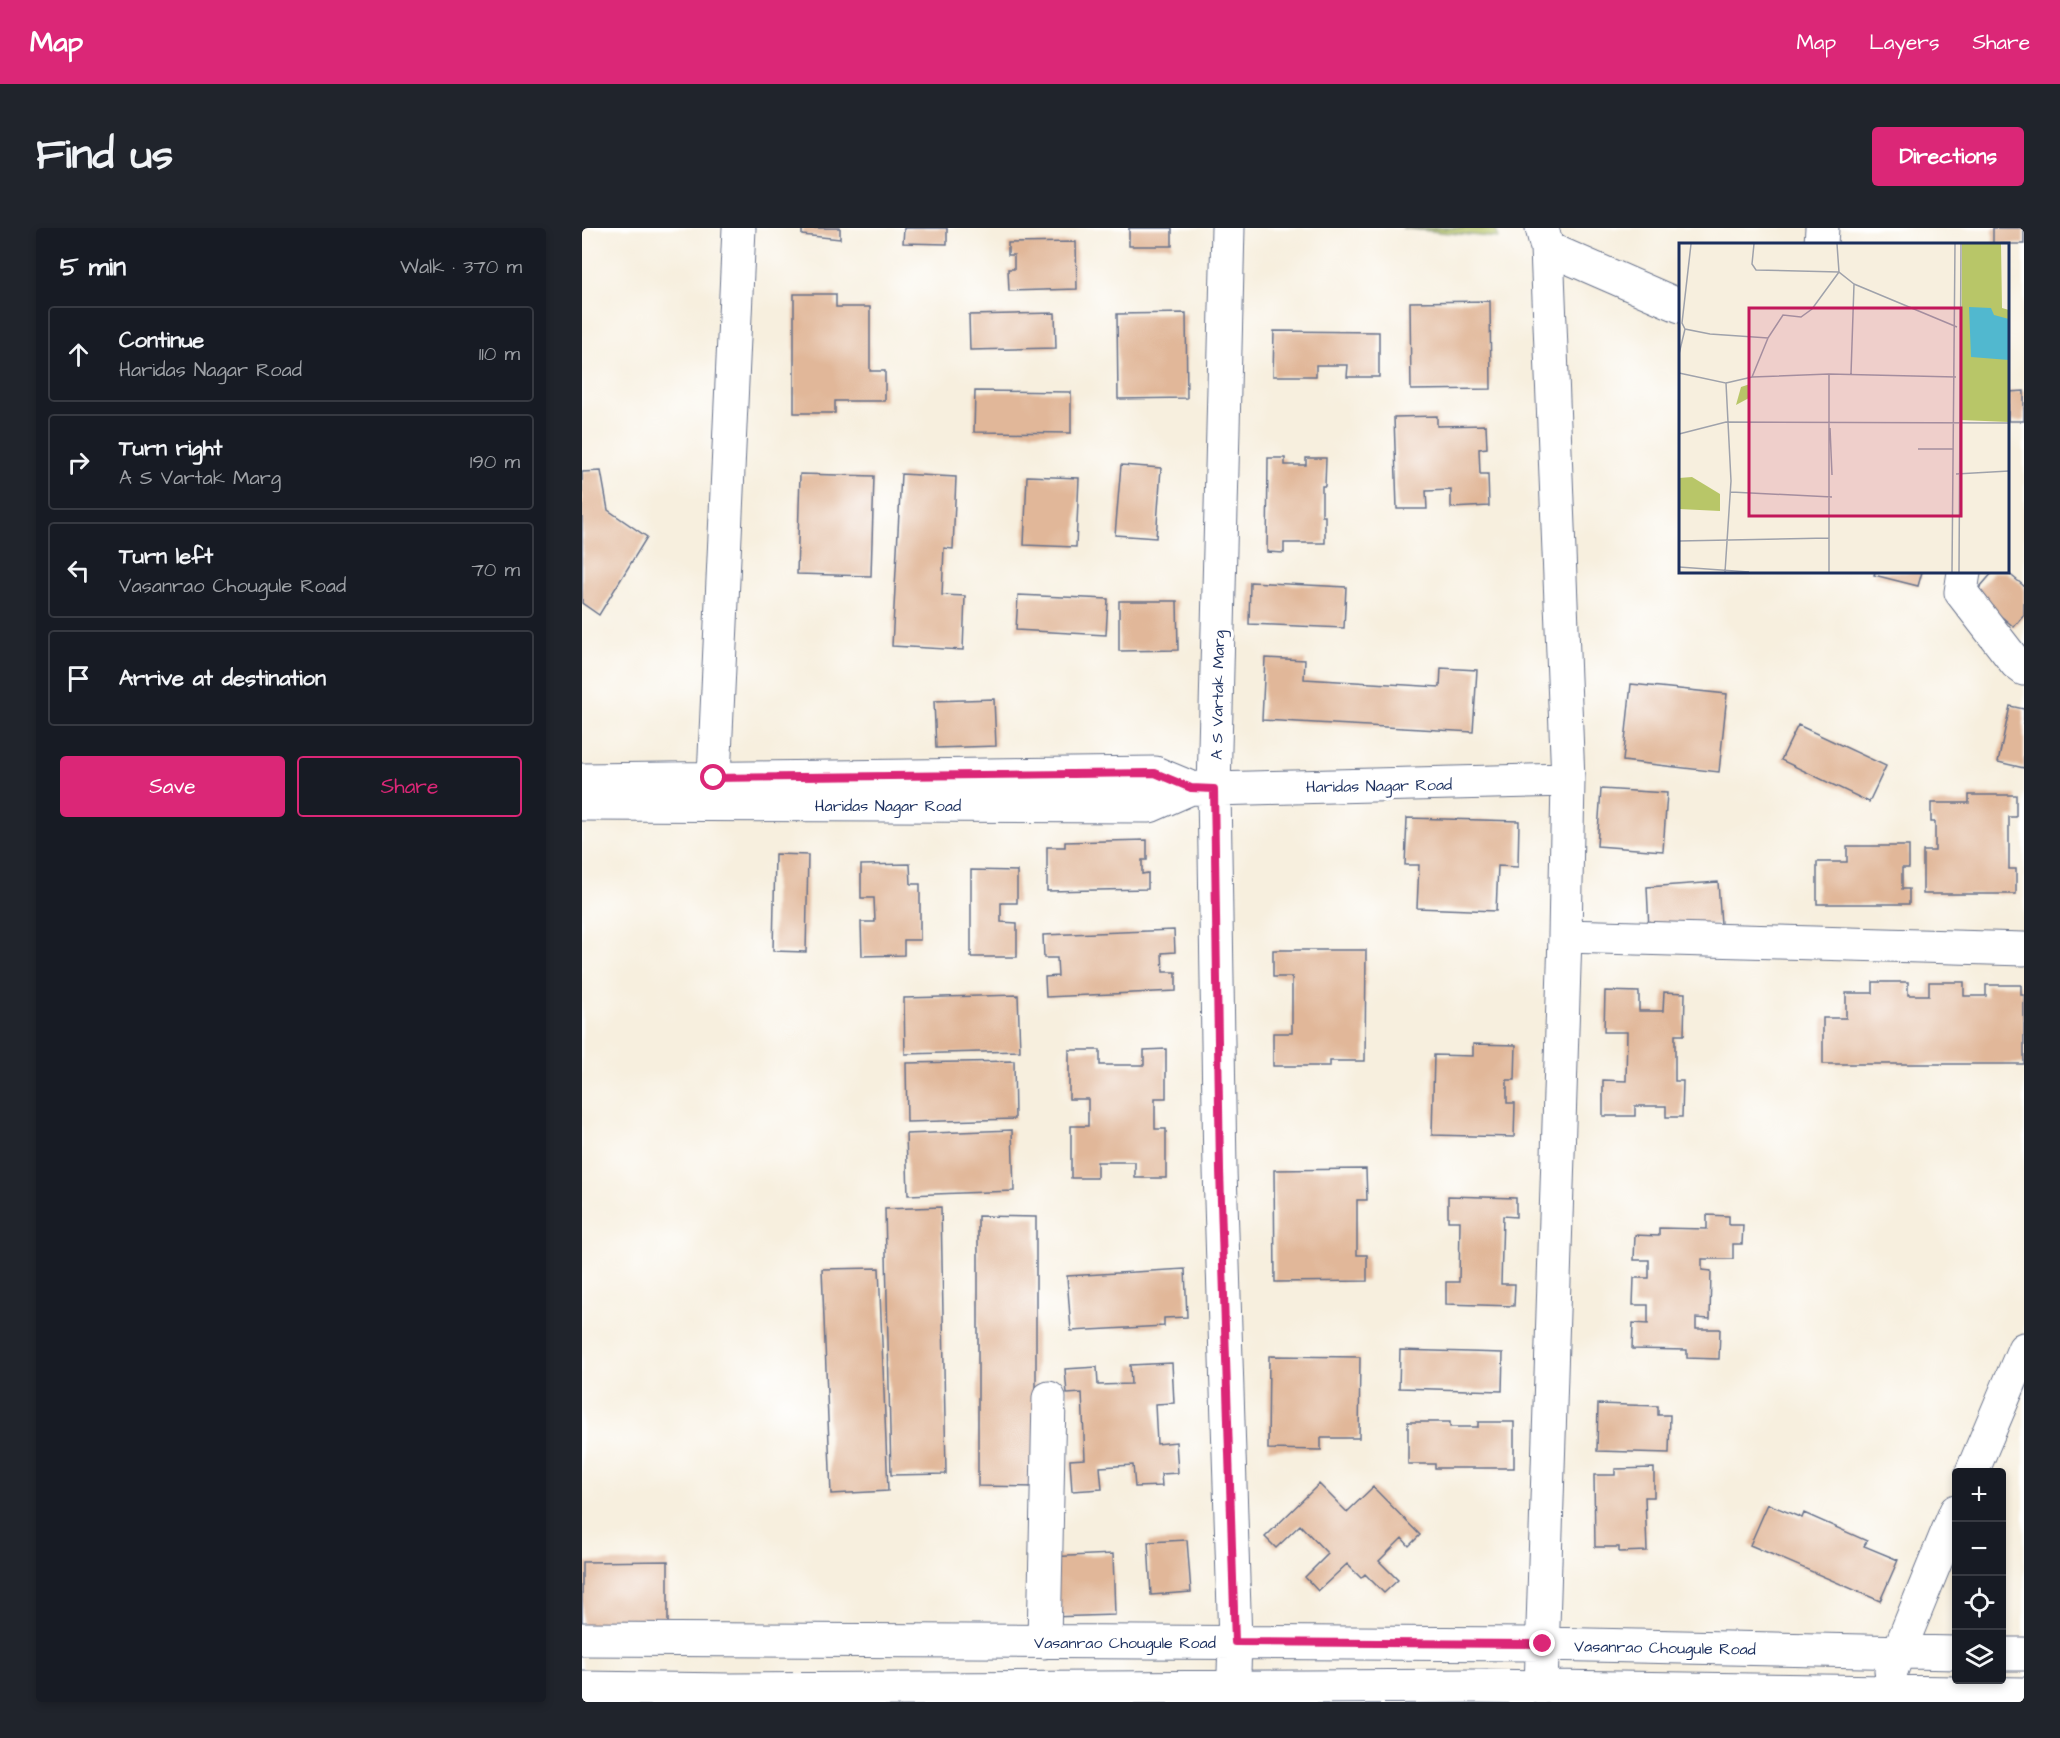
<!DOCTYPE html>
<meta charset="utf-8">
<style>
body{margin:0;font-family:"Architects Daughter",sans-serif;background:#20242c;color:#f1f3f6}
.controls{position:absolute;right:18px;bottom:18px;display:grid;overflow:hidden;border-radius:6px;box-shadow:0 3px 9px #0003}
.controls button{width:54px;height:54px;display:grid;place-items:center;padding:0;border:0;border-bottom:2px solid #363941;background:#171b24;color:#f1f3f6;font:30px sans-serif}
.stop{position:absolute;width:18px;height:18px;margin:-14px;border:4px solid #db2777;border-radius:50%;background:#fff}
.stop.end{background:#db2777;border-color:#fff;box-shadow:0 2px 6px #0008}
.list{margin:0;padding:0;list-style:none}
h2{display:flex;justify-content:space-between;align-items:center;height:78px;margin:0;padding:0 24px;font-size:26px}
h2 small{font-size:20px;font-weight:400;color:#9ea1a6}
.list li{display:grid;grid-template-columns:39px 1fr auto;gap:18px;align-items:center;box-sizing:border-box;height:96px;margin:0 12px 12px;padding:0 12px;border:2px solid #363941;border-radius:6px}
.list b{display:block;font-size:22px;white-space:nowrap}
.list p{margin:0;font-size:20px;white-space:nowrap;color:#9ea1a6}
.list em{font-size:20px;font-style:normal;color:#9ea1a6}
.actions{display:flex;gap:12px;padding:18px 24px}
.actions a{flex:1;padding:14px 0;border:2px solid #db2777;border-radius:6px;text-align:center;font-size:21px;color:#db2777}
.actions .main{background:#db2777;color:#fff}
.icon{flex:none;width:33px;height:33px;fill:none;stroke:currentColor;stroke-width:2;stroke-linecap:round;stroke-linejoin:round}
.map{position:relative;flex:none;width:1442px;height:1474px;overflow:hidden;border-radius:6px}
header{display:flex;align-items:center;gap:36px;box-sizing:border-box;height:84px;padding:0 30px;background:#db2777;color:#fff}
header strong{font-size:28px}
nav{display:flex;gap:33px;margin-inline-start:auto;font-size:21px}
.intro{display:flex;align-items:center;justify-content:space-between;box-sizing:border-box;height:144px;padding:0 36px}
h1{margin:0;font-size:42px}
.button{padding:15px 27px;border-radius:6px;background:#db2777;color:#fff;font-size:21px;font-weight:700}
main{display:flex;gap:36px;padding:0 36px}
aside{flex:1;background:#171b24;border-radius:6px;box-shadow:0 3px 9px #0003}
.map>svg:first-child{display:block}
</style>
<header>
<strong>Map</strong>
<nav><a>Map</a><a>Layers</a><a>Share</a></nav>
</header>
<div class="intro"><h1>Find us</h1><a class="button">Directions</a></div>
<main>
<aside>
<h2>5 min<small>Walk · 370 m</small></h2>
<ul class="list">
<li><svg class="icon" aria-label="ahead" viewBox="0 0 24 24"><path d="M12 20V5M6 11l6-6 6 6"/></svg><div><b>Continue</b><p>Haridas Nagar Road</p></div><em>110 m</em></li>
<li><svg class="icon" aria-label="right" viewBox="0 0 24 24"><path d="M7 20v-9h11M14 6l5 5-5 5"/></svg><div><b>Turn right</b><p>A S Vartak Marg</p></div><em>190 m</em></li>
<li><svg class="icon" aria-label="left" viewBox="0 0 24 24"><path d="M17 20v-9H6M10 6l-5 5 5 5"/></svg><div><b>Turn left</b><p>Vasanrao Chougule Road</p></div><em>70 m</em></li>
<li><svg class="icon" aria-label="arrive" viewBox="0 0 24 24"><path d="M6 21V4h12l-3 4 3 4H6"/></svg><div><b>Arrive at destination</b></div></li>
</ul>
<div class="actions"><a class="main">Save</a><a>Share</a></div>
</aside>
<div class="map">
<svg width="1442" height="1474" viewBox="0 0 1442 1474">
<rect width="100%" height="100%" fill="#fff"/>
<filter id="ink" filterUnits="userSpaceOnUse"><feTurbulence type="fractalNoise" baseFrequency=".0167" numOctaves="2"/><feDisplacementMap in="SourceGraphic" scale="12" xChannelSelector="R" yChannelSelector="G"/><feConvolveMatrix kernelMatrix="1 2 1 2 8 2 1 2 1" color-interpolation-filters="sRGB"/></filter>
<filter id="wash" filterUnits="userSpaceOnUse"><feTurbulence type="fractalNoise" baseFrequency=".008" numOctaves="4" result="noise"/><feDisplacementMap in="SourceGraphic" scale="24" xChannelSelector="R" yChannelSelector="G"/><feGaussianBlur stdDeviation="1.35" result="paint"/><feColorMatrix in="noise" values="0 0 0 0 0 0 0 0 0 0 0 0 0 0 0 0 0 1.4 0 .05"/><feComposite in="paint" operator="in"/></filter>
<g filter="url(#wash)">
<rect width="100%" height="100%" fill="#f7efde"/>
<path fill="#b8c668" stroke="#6a7a63" stroke-width="1.5" d="M 820,0 L 913,0 L 917,10 Z"/>
<g id="blocks">
<path fill="#e1b799" d="M 220,0 L 258,0 L 258,11 L 220,7 Z
M 322,0 L 365,0 L 365,16 L 321,15 Z
M 547,0 L 590,0 L 590,18 L 547,18 Z
M 1411,0 L 1442,0 L 1442,16 L 1411,16 Z
M 494,14 L 495,61 L 427,63 L 426,41 L 432,41 L 432,27 L 426,27 L 426,15 Z
M 212,66 L 254,66 L 254,79 L 288,79 L 288,143 L 303,143 L 303,173 L 253,173 L 253,185 L 212,185 Z
M 908,73 L 909,161 L 829,162 L 828,74 Z
M 473,85 L 474,120 L 388,122 L 387,87 Z
M 604,85 L 605,170 L 536,171 L 535,86 Z
M 692,103 L 797,104 L 797,149 L 765,149 L 766,137 L 734,137 L 734,148 L 691,148 Z
M 393,163 L 489,164 L 489,205 L 392,204 Z
M 1442,163 L 1442,193 L 1426,193 L 1426,164 Z
M 855,188 L 855,198 L 904,197 L 905,220 L 897,221 L 898,246 L 906,246 L 907,278 L 869,280 L 869,262 L 844,263 L 845,281 L 815,281 L 812,189 Z
M 686,230 L 703,230 L 703,237 L 724,237 L 724,230 L 744,230 L 743,258 L 740,258 L 740,288 L 743,288 L 743,315 L 702,315 L 702,325 L 685,324 Z
M 539,237 L 579,240 L 574,310 L 533,307 Z
M 19,243 L 26,282 L 65,309 L 17,387 L 0,375 L 0,244 Z
M 218,246 L 292,248 L 289,348 L 215,346 Z
M 319,246 L 374,249 L 371,321 L 362,320 L 360,367 L 383,368 L 381,422 L 310,418 Z
M 445,248 L 497,250 L 494,319 L 442,317 Z
M 1293,344 L 1340,344 L 1336,358 L 1292,347 Z
M 1411,344 L 1425,344 L 1442,358 L 1442,387 L 1432,399 L 1392,366 Z
M 668,354 L 764,359 L 762,400 L 667,396 Z
M 436,367 L 526,371 L 524,407 L 434,402 Z
M 537,373 L 595,373 L 596,422 L 537,423 Z
M 683,430 L 723,432 L 722,451 L 858,459 L 859,440 L 895,442 L 891,504 L 680,492 Z
M 1049,456 L 1145,466 L 1137,544 L 1041,533 Z
M 412,471 L 414,518 L 354,520 L 352,473 Z
M 1428,478 L 1442,481 L 1442,540 L 1416,534 Z
M 1216,497 L 1304,538 L 1287,574 L 1199,532 Z
M 1019,561 L 1085,565 L 1081,623 L 1015,618 Z
M 1387,567 L 1434,567 L 1434,589 L 1427,589 L 1427,641 L 1434,641 L 1434,666 L 1341,666 L 1341,623 L 1353,623 L 1353,594 L 1349,594 L 1349,575 L 1387,575 Z
M 825,590 L 937,593 L 936,639 L 916,638 L 914,683 L 835,680 L 837,637 L 823,637 Z
M 565,612 L 565,632 L 560,632 L 560,646 L 566,645 L 566,661 L 465,663 L 465,619 L 483,619 L 483,614 Z
M 1265,618 L 1327,618 L 1327,640 L 1320,640 L 1320,661 L 1327,661 L 1327,676 L 1235,676 L 1235,634 L 1265,634 Z
M 193,626 L 226,627 L 224,724 L 191,723 Z
M 328,636 L 329,656 L 338,656 L 338,712 L 322,712 L 322,727 L 280,728 L 279,694 L 293,694 L 292,670 L 279,670 L 279,637 Z
M 389,642 L 435,643 L 435,675 L 419,675 L 419,694 L 435,695 L 435,729 L 389,729 Z
M 1136,654 L 1139,696 L 1067,701 L 1065,659 Z
M 592,702 L 593,724 L 580,725 L 581,744 L 594,744 L 594,763 L 464,769 L 463,749 L 476,748 L 475,730 L 462,730 L 461,707 Z
M 691,722 L 784,722 L 783,833 L 748,833 L 748,838 L 691,838 L 691,805 L 710,805 L 710,749 L 691,749 Z
M 1291,754 L 1326,754 L 1326,767 L 1347,767 L 1347,754 L 1382,754 L 1382,768 L 1404,768 L 1404,757 L 1439,757 L 1439,767 L 1442,767 L 1442,836 L 1241,836 L 1241,790 L 1264,790 L 1264,765 L 1291,765 Z
M 1023,763 L 1057,764 L 1057,783 L 1081,783 L 1082,764 L 1103,765 L 1102,807 L 1093,807 L 1093,853 L 1101,853 L 1100,889 L 1084,889 L 1084,878 L 1053,878 L 1053,888 L 1021,888 L 1021,852 L 1044,853 L 1045,804 L 1022,804 Z
M 436,767 L 438,823 L 323,826 L 322,770 Z
M 891,816 L 934,817 L 933,852 L 925,852 L 925,875 L 933,875 L 932,909 L 850,907 L 852,827 L 891,828 Z
M 584,821 L 584,870 L 573,870 L 573,901 L 584,901 L 584,950 L 553,950 L 553,934 L 515,934 L 515,950 L 489,950 L 489,898 L 506,898 L 506,871 L 487,871 L 487,822 L 518,822 L 518,837 L 562,837 L 562,822 Z
M 432,833 L 433,891 L 325,894 L 324,835 Z
M 430,902 L 432,963 L 326,967 L 324,906 Z
M 784,941 L 785,972 L 775,972 L 775,1027 L 785,1027 L 785,1053 L 693,1054 L 692,942 Z
M 866,968 L 934,970 L 934,989 L 921,988 L 919,1056 L 933,1056 L 932,1078 L 864,1076 L 864,1054 L 877,1054 L 878,993 L 866,993 Z
M 359,979 L 364,1246 L 309,1247 L 303,981 Z
M 1125,987 L 1147,988 L 1147,997 L 1161,997 L 1160,1016 L 1151,1016 L 1151,1031 L 1120,1031 L 1120,1042 L 1129,1043 L 1128,1091 L 1114,1090 L 1114,1101 L 1138,1101 L 1137,1131 L 1105,1130 L 1105,1122 L 1050,1121 L 1051,1095 L 1066,1096 L 1066,1077 L 1051,1077 L 1052,1050 L 1067,1050 L 1067,1032 L 1052,1032 L 1053,1007 L 1077,1008 L 1077,1000 L 1125,1001 Z
M 396,988 L 454,989 L 454,1259 L 396,1258 Z
M 297,1040 L 306,1263 L 249,1266 L 240,1041 Z
M 603,1041 L 605,1089 L 582,1090 L 582,1098 L 489,1103 L 485,1048 Z
M 818,1122 L 921,1125 L 920,1163 L 817,1160 Z
M 687,1128 L 778,1129 L 777,1210 L 739,1210 L 739,1222 L 686,1221 Z
M 590,1135 L 592,1175 L 573,1176 L 575,1216 L 594,1214 L 596,1245 L 579,1246 L 580,1258 L 553,1259 L 551,1237 L 518,1239 L 520,1261 L 490,1263 L 488,1232 L 503,1231 L 500,1165 L 485,1166 L 483,1141 L 515,1139 L 516,1157 L 549,1156 L 548,1137 Z
M 1016,1176 L 1076,1178 L 1076,1187 L 1088,1187 L 1087,1225 L 1015,1223 Z
M 826,1194 L 868,1194 L 868,1199 L 896,1199 L 896,1194 L 932,1194 L 932,1240 L 853,1240 L 853,1236 L 826,1236 Z
M 1072,1240 L 1072,1269 L 1063,1269 L 1065,1323 L 1037,1324 L 1037,1319 L 1013,1319 L 1012,1247 L 1033,1247 L 1033,1241 Z
M 737,1256 L 765,1284 L 791,1259 L 838,1307 L 827,1318 L 820,1310 L 797,1333 L 816,1352 L 802,1365 L 783,1346 L 779,1350 L 765,1336 L 736,1363 L 723,1349 L 746,1326 L 718,1297 L 694,1320 L 683,1309 Z
M 1186,1276 L 1220,1290 L 1222,1285 L 1285,1313 L 1282,1318 L 1316,1332 L 1298,1373 L 1168,1317 Z
M 605,1312 L 609,1364 L 569,1367 L 566,1314 Z
M 531,1326 L 533,1387 L 467,1389 L 465,1329 Z
M 86,1333 L 86,1400 L 0,1400 L 0,1334 Z"/>
</g>
</g>
<g filter="url(#ink)">
<use href="#blocks" fill-opacity="0" stroke="#68728b" stroke-width="1.5"/>
<g fill="none" stroke-linecap="round" stroke-linejoin="round">
<defs>
<path id="minor" d="M 646,0 L 632,561 L 638,942 L 653,1414 L 651,1474
M 1239,16 L 1240,0
M 965,20 L 1098,78
M 1382,344 L 1379,364 L 1434,435 L 1442,441
M 0,552 L 573,545 L 609,560 L 632,561 L 986,552
M 131,571 L 157,0
M 0,576 L 568,578 L 609,560
M 983,708 L 1442,721
M 1390,1244 L 1442,1121
M 0,1411 L 961,1416 L 1374,1425
M 462,1414 L 467,1170
M 1420,1426 L 1442,1426
M 1309,1443 L 1374,1283
M 0,1460 L 149,1462 L 897,1458 L 1442,1466
M 959,1460 L 983,708 L 986,552 L 965,20 L 960,0"/>
</defs>
<use href="#minor" stroke="#68728b" stroke-width="35"/>
<use href="#minor" stroke="#fff" stroke-width="33"/>
</g>
</g>
<g fill="none" stroke-linecap="round" stroke-linejoin="round" filter="url(#ink)">
<path stroke="#db2777" stroke-width="8" d="M 132,550 L 573,545 L 609,560 L 632,561 L 638,942 L 653,1414 L 961,1416"/>
</g>
<g text-anchor="middle" stroke-width="6" stroke-linejoin="round" paint-order="stroke">
<g font-size="16" fill="#1b2f5e" stroke="#fff">
<text transform="translate(635 467) rotate(-89)" y="6">A S Vartak Marg</text>
<text transform="translate(797 557) rotate(-1)" y="6">Haridas Nagar Road</text>
<text x="306" y="583">Haridas Nagar Road</text>
<text x="543" y="1420">Vasanrao Chougule Road</text>
<text transform="translate(1083 1419) rotate(1)" y="6">Vasanrao Chougule Road</text>
</g>
</g>
<g transform="translate(1097 15)">
<rect width="330" height="330" fill="#f7efde"/>
<path d="M 283,1 L 322,1 L 323,65 L 330,67 L 330,179 L 282,177 ZM 71,141 L 70,155 L 57,162 L 62,144 ZM 13,234 L 41,251 L 41,268 L 0,266 L 0,235 Z" fill="#b8c668"/>
<path d="M 290,64 L 312,65 L 315,72 L 330,76 L 330,117 L 292,114 Z" fill="#51b8cf"/>
<path fill="none" stroke="#9fa2ab" stroke-width="1.5" d="M 12,1 L 3,80 L 6,86 L 31,91 L 89,95 L 104,72 L 122,74 L 133,66 L 160,29M 75,1 L 73,21 L 77,27 L 160,29M 158,1 L 160,29 L 175,41 L 172,131M 175,41 L 278,84M 0,111 L 6,86M 0,130 L 47,140 L 52,238 L 46,329M 150,131 L 150,329M 73,134 L 89,95M 47,140 L 73,134 L 150,131 L 277,134M 151,185 L 153,232M 0,191 L 47,179 L 330,180M 239,206 L 274,206M 277,231 L 330,228M 52,249 L 153,254M 0,298 L 150,295M 0,324 L 70,329M 273,329 L 276,1M 280,329 L 282,1"/>
<path fill="#c2185b" fill-opacity="0.15" stroke="#c2185b" stroke-width="3" d="M 70,65 L 282,65 L 282,273 L 70,273 Z"/>
<rect width="330" height="330" fill="none" stroke="#1b2f5e" stroke-width="3"/>
</g>
</svg>
<div class="controls">
<button>+</button>
<button>−</button>
<button><svg class="icon" aria-label="locate" viewBox="0 0 24 24"><circle cx="12" cy="12" r="6"/><path d="M12 2v4M12 18v4M2 12h4M18 12h4"/></svg></button>
<button><svg class="icon" aria-label="layers" viewBox="0 0 24 24"><path d="M12 4l9 5-9 5-9-5zM3 14l9 5 9-5"/></svg></button>
</div>
<div class="stop" style="left:132px;top:550px"></div>
<div class="stop end" style="left:961px;top:1416px"></div>
</div>
</main>
